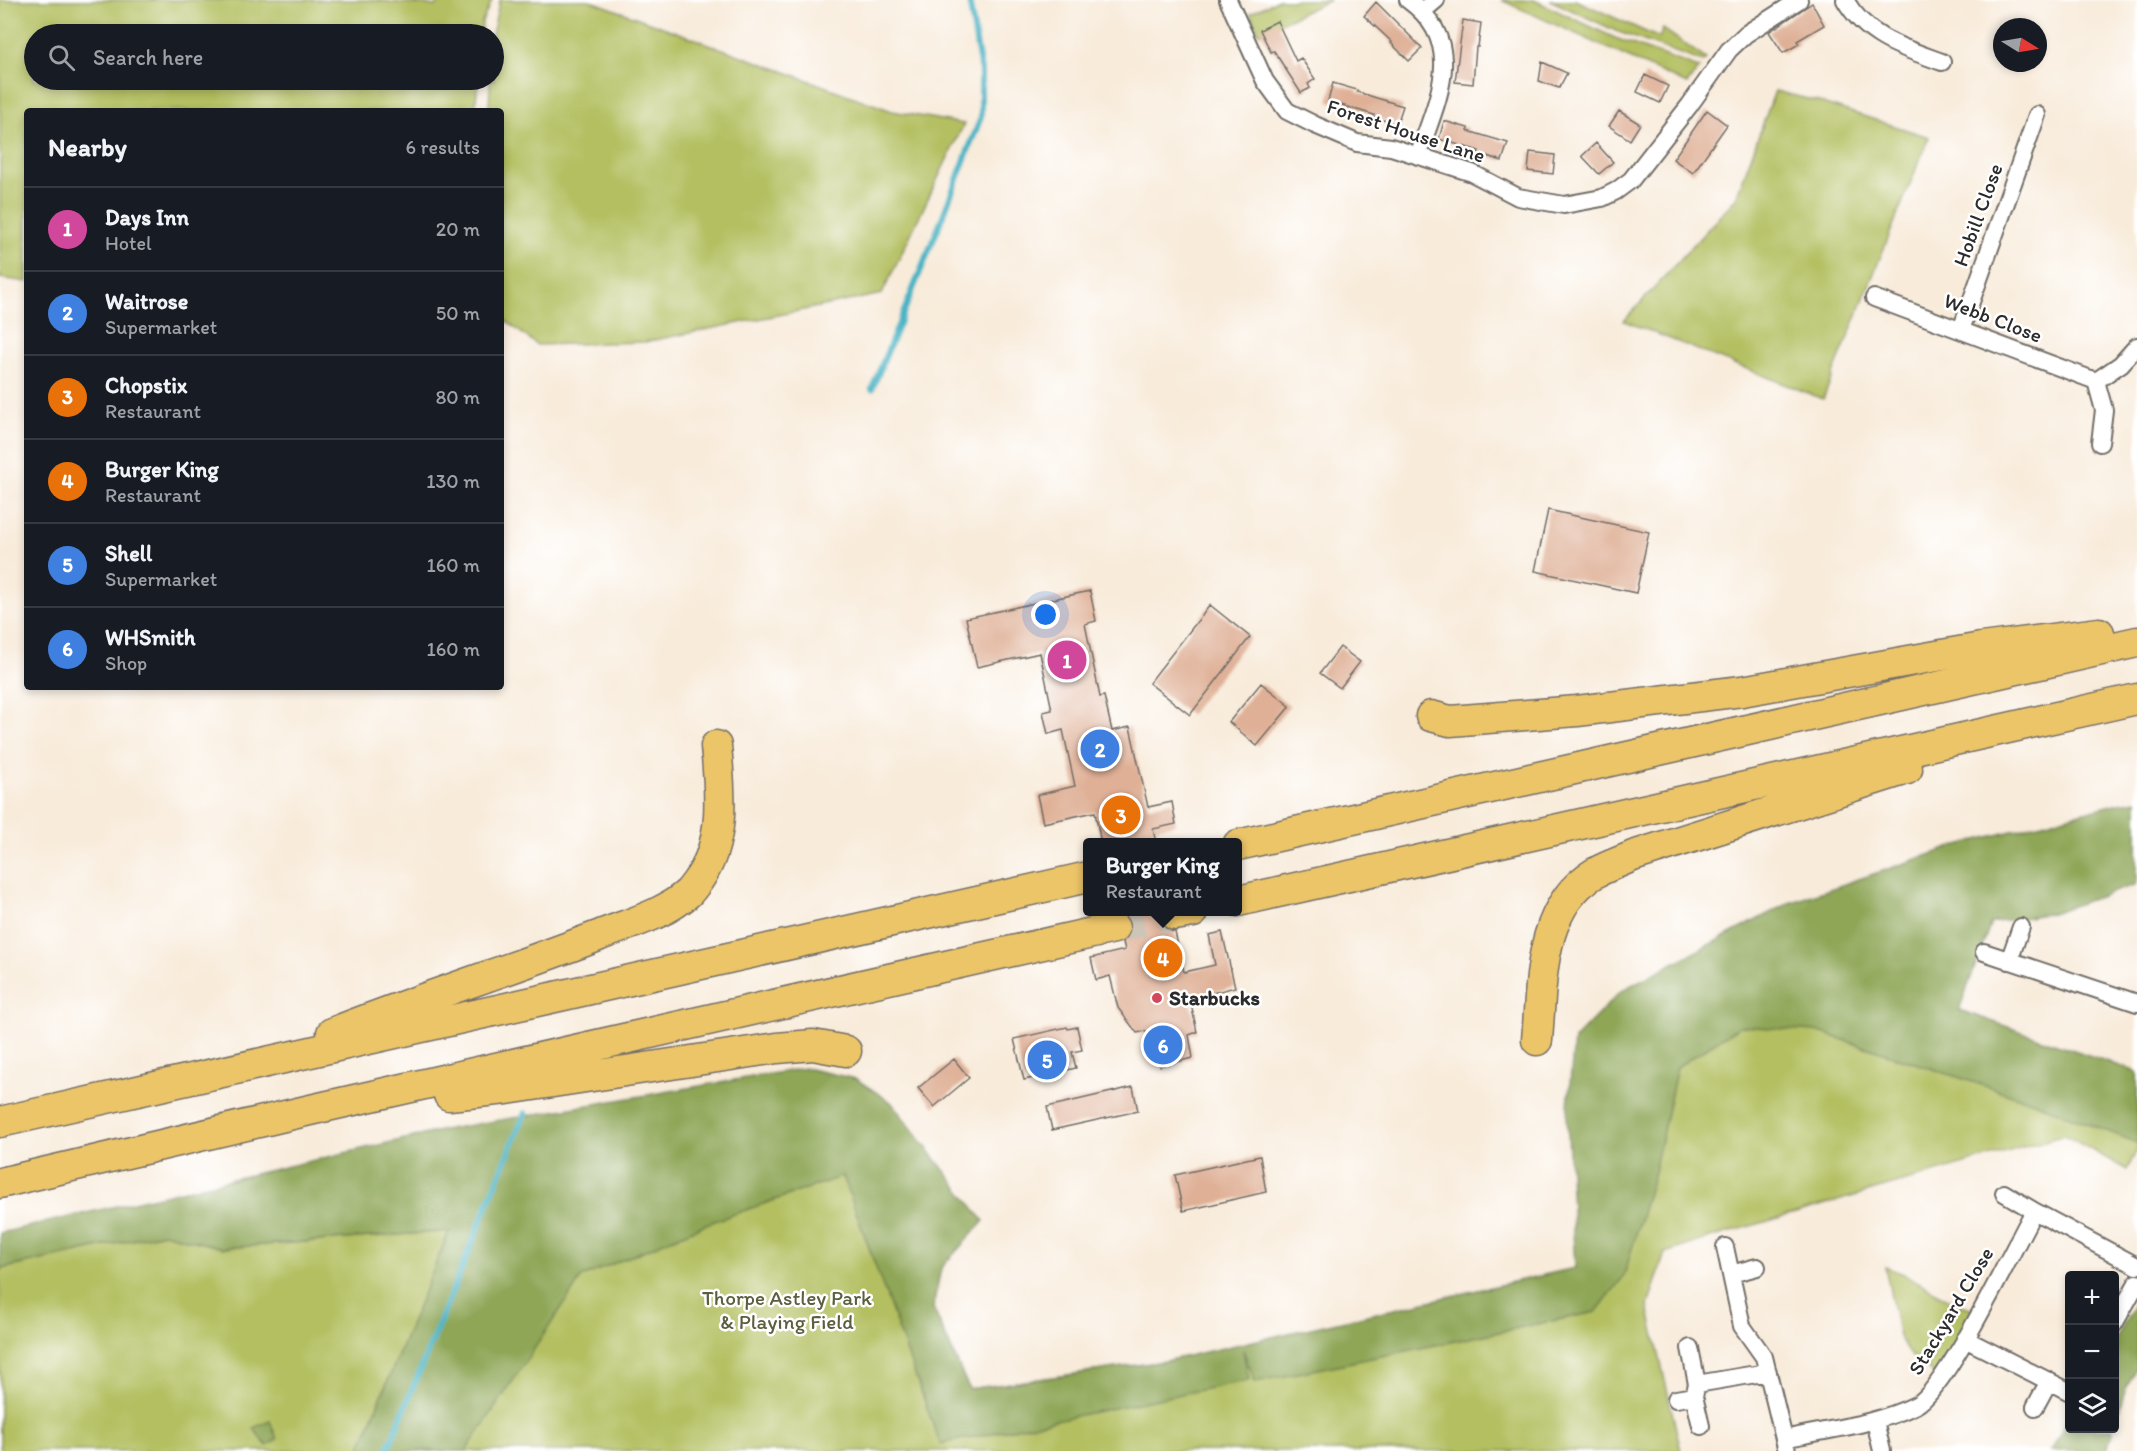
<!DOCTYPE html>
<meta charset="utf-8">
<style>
body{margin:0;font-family:Itim,sans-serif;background:#20242c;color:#f1f3f6}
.controls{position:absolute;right:18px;bottom:18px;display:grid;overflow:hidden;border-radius:6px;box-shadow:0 3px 9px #0003}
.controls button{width:54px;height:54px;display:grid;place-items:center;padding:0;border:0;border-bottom:2px solid #363941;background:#171b24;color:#f1f3f6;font:30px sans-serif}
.compass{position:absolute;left:1993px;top:18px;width:54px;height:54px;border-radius:50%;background:#171b24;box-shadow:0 3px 9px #0003;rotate:101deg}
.you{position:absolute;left:1046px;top:615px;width:21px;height:21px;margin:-15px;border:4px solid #fff;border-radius:50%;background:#1a73e8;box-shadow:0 0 0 9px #1a73e833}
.badge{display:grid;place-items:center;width:39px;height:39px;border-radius:50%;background:#d1495b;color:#fff;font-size:20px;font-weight:700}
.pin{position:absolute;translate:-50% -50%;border:3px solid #fff;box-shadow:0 2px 6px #0006}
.popup{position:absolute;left:1083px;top:838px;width:159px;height:78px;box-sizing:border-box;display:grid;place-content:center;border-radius:6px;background:#171b24;filter:drop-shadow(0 2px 4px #0005);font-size:20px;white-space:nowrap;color:#9ea1a6}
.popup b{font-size:22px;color:#f1f3f6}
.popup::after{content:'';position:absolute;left:50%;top:100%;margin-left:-12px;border:12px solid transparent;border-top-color:#171b24}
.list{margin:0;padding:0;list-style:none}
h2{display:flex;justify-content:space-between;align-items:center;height:78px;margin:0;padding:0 24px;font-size:26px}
h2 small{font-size:20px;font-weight:400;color:#9ea1a6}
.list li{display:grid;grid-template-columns:39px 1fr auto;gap:18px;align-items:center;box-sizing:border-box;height:84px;padding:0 24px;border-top:2px solid #363941}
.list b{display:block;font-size:22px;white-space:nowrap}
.list p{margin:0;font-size:20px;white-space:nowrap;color:#9ea1a6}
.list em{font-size:20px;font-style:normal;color:#9ea1a6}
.icon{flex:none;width:33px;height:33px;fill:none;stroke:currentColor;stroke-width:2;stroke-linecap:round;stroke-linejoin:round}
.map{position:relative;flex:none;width:2137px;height:1451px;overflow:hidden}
.search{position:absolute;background:#171b24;box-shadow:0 3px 9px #0003;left:24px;top:24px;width:480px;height:66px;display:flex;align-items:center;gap:15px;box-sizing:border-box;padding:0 21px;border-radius:33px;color:#9ea1a6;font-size:22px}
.panel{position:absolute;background:#171b24;box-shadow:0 3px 9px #0003;left:24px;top:108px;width:480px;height:582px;border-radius:6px}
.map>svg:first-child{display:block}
</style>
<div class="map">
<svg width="2137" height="1451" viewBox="0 0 2137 1451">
<rect width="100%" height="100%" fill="#fff"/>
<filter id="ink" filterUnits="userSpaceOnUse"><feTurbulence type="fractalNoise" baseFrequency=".0167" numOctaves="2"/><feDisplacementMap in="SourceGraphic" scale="12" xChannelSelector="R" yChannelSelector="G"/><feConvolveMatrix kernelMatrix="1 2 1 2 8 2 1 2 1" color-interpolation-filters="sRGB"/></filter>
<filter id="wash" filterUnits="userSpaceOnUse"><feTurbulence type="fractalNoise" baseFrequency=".008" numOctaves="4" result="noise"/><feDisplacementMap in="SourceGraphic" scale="24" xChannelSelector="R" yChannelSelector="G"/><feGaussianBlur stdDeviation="1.35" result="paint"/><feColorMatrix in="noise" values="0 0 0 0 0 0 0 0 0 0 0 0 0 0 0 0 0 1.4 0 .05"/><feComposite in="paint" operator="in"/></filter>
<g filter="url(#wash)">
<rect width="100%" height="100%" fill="#f8ebda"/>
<path fill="#b3bf61" stroke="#6f7546" stroke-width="1.5" d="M 0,0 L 370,0 L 436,6 L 442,0 L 492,0 L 482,22 L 481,34 L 34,34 L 34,80 L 478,80 L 475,111 L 27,111 L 27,282 L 0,278 Z
M 500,0 L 589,0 L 892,111 L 964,124 L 882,294 L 645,342 L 537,345 L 501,317 L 501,111 L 489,111 L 490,80 L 494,80 L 492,34 Z
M 1278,0 L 1330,0 L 1259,33 L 1250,13 Z
M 1501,0 L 1534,0 L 1615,38 L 1699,68 L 1687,84 Z
M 1550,0 L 1576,0 L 1659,38 L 1663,29 L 1706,59 L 1703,62 L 1616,31 Z
M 1775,91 L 1816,101 L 1929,137 L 1823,399 L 1624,321 L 1736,198 Z
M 1959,1010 L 2137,1072 L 2137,1150 L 2127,1170 L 2065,1135 L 1713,1237 L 1665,1253 L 1648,1306 L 1681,1451 L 415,1451 L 535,1225 L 839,1139 L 933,1308 L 969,1389 L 1166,1361 L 1575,1268 L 1612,1157 L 1637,1028 Z
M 450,1231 L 359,1451 L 0,1451 L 0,1269 L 164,1233 L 223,1248 Z
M 1885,1267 L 1904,1274 L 1955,1303 L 1980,1311 L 1940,1379 L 1909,1354 L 1899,1336 Z"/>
<path fill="#8ea657" stroke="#5c6841" stroke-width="1.5" d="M 2137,800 L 2137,884 L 2052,913 L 1991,923 L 1959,1010 L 2137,1072 L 2137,1143 L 2034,1102 L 1816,1031 L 1740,1026 L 1677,1067 L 1654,1172 L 1624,1276 L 1596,1312 L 1255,1382 L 1243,1350 L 1249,1380 L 940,1444 L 843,1176 L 706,1224 L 582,1277 L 466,1451 L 359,1451 L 449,1231 L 223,1248 L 163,1233 L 0,1269 L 0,1233 L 448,1129 L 805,1068 L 856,1079 L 891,1102 L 984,1221 L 941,1268 L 933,1308 L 969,1389 L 1166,1361 L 1575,1268 L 1567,1116 L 1574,1039 L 1622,990 L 1789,903 L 1958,845 L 2119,803 Z
M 2137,1299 L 2137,1365 L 2124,1393 L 2115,1424 L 2115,1341 Z
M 2069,1418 L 2070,1428 L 2113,1429 L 2107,1451 L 2051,1451 Z
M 270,1421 L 277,1439 L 267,1446 L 253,1428 Z"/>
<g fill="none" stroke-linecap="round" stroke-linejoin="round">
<path stroke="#48b4c5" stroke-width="6" d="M 872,389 L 939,226 L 981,117 L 981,71 L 969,0
M 387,1451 L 525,1113"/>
</g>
<g id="blocks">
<path fill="#dfb096" d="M 1376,2 L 1422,48 L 1409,61 L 1391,43 L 1392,42 L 1364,16 Z
M 1812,3 L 1824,25 L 1797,41 L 1799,44 L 1783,53 L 1769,32 Z
M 1463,20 L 1481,23 L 1478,47 L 1476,47 L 1473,84 L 1455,82 Z
M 1277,21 L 1296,61 L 1301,58 L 1315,79 L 1308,84 L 1310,88 L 1301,93 L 1274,51 L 1271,52 L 1260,30 Z
M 1542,62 L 1567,73 L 1559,88 L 1539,81 Z
M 1645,75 L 1668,86 L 1660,103 L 1637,92 Z
M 1333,83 L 1357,90 L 1357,92 L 1403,106 L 1397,124 L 1373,117 L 1374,115 L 1328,101 Z
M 1707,110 L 1727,125 L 1693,173 L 1673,159 Z
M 1619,111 L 1640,124 L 1630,140 L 1609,126 Z
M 1444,121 L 1468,128 L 1468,131 L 1508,143 L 1502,161 L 1478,153 L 1479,151 L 1439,139 Z
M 1596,143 L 1613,162 L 1599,174 L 1582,156 Z
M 1530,152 L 1555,155 L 1553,174 L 1528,171 Z
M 1548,510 L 1649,532 L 1636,593 L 1535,571 Z
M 1090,591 L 1096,621 L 1085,624 L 1100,697 L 1104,696 L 1112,731 L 1130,727 L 1148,807 L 1172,802 L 1176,824 L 1153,829 L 1156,843 L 1101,843 L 1095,812 L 1043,823 L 1037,795 L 1075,786 L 1063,730 L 1048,734 L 1043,712 L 1052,710 L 1040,653 L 977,667 L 966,618 Z
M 1210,605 L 1250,637 L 1190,715 L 1149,683 Z
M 1340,647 L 1360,662 L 1340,688 L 1320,673 Z
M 1261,683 L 1290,706 L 1257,746 L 1229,722 Z
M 1119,912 L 1159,912 L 1158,918 L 1162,926 L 1168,931 L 1175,932 L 1184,972 L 1215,965 L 1209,935 L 1222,932 L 1235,987 L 1190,999 L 1197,1032 L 1189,1035 L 1193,1058 L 1160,1066 L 1151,1057 L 1146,1031 L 1137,1033 L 1118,1008 L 1110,976 L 1096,980 L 1091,958 L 1125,950 L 1123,942 L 1130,934 L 1131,925 L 1127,917 Z
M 1067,1027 L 1068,1029 L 1077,1027 L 1082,1050 L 1072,1052 L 1076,1068 L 1024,1080 L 1014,1039 Z
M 954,1059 L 969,1078 L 934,1107 L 918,1088 Z
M 1133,1087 L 1138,1111 L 1052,1130 L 1047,1107 Z
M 1260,1156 L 1266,1192 L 1183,1211 L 1175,1175 Z"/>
</g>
</g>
<g filter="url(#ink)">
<use href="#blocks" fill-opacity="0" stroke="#736e68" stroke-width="1.5"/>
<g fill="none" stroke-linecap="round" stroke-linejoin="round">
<path stroke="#cfc5b7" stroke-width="30" stroke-dasharray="30 15" stroke-linecap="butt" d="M 1114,928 L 1175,915"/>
<defs>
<path id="street" d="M 1228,0 L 1265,81 L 1287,111 L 1315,125 L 1357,143 L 1391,147 L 1472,173 L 1518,197 L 1564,205 L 1602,198 L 1616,191 L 1631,180 L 1689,106 L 1729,50 L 1746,34 L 1799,0
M 1408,0 C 1468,43 1437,100 1418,156
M 1845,0 C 1867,38 1903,48 1942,62
M 1423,11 L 1436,0
M 1874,298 L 2096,381
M 1961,330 L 2037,115
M 2100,443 L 2104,410 L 2096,381 L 2121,364 L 2137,346
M 1984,952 L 2137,1003
M 2009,961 L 2021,927
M 2004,1193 L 2034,1211 L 2137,1266
M 1725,1247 L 1742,1326 L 1764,1357 L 1787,1451
M 1731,1274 L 1757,1267
M 2114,1324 L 2137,1283
M 1965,1339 L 2070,1392
M 1690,1348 L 1697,1384 L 1694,1396 L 1701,1426
M 1697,1384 L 1768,1372
M 1676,1399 L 1694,1396
M 2035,1407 L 2049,1381
M 1875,1421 L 1882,1451
M 1784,1439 C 1828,1429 1875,1425 1916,1405 C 1946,1390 2014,1247 2034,1211"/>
<path id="highway" d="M 1431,716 L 1450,721 L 1577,711 L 1742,691 L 1981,648 L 2099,633
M 1238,845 L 2137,642
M 1238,901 L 2137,699
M 1175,915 L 1193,912
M 332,1033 C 420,998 510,970 598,936 C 627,924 664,915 688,893 C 692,889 696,883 699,879 C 726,840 720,790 716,746
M 1537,1040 C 1542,983 1538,907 1595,873 C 1607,866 1620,862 1633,856 L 1907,769
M 449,1095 L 507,1089 L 777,1048 L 813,1045 L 846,1051
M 0,1122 L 1088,877
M 0,1183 L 310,1110 L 1114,928"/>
</defs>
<use href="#street" stroke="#736e68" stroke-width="20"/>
<use href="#highway" stroke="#736e68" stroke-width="33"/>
<use href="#street" stroke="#fff" stroke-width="16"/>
<use href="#highway" stroke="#edc569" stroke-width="30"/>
</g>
</g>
<circle fill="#d1495b" stroke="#fff" stroke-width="2" cx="1157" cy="998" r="6"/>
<g text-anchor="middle" stroke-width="5" stroke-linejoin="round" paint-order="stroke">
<g font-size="21" fill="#2b2b2b" stroke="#fff">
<text transform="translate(1406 131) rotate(18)" y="7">Forest House Lane</text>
<text transform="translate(1978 215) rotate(-70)" y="7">Hobill Close</text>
<text transform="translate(1993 318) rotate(21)" y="7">Webb Close</text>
<text transform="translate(1951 1311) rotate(-59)" y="7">Stackyard Close</text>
</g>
<g font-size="21" font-weight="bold" fill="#2b2b2b" stroke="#fff" text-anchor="start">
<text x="1169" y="1005">Starbucks</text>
</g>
<g font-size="21" fill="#5b5f3e" stroke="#fff">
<text x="787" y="1305">Thorpe Astley Park<tspan x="787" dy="24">&amp; Playing Field</tspan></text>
</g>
</g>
</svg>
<div class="controls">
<button>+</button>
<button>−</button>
<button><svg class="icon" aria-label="layers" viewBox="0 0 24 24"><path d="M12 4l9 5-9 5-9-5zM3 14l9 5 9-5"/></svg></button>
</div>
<svg class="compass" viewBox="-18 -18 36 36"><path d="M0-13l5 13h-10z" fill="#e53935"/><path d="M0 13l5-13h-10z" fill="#9ea1a6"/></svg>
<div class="you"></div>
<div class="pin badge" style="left:1067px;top:660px;background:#d1479c">1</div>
<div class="pin badge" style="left:1100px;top:749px;background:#3f7fe0">2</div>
<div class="pin badge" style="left:1121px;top:815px;background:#e8710a">3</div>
<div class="pin badge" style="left:1163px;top:958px;background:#e8710a">4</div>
<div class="popup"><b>Burger King</b>Restaurant</div>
<div class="pin badge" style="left:1047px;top:1060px;background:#3f7fe0">5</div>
<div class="pin badge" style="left:1163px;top:1045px;background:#3f7fe0">6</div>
<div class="search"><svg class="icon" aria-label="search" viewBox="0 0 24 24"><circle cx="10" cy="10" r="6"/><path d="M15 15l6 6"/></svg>Search here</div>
<section class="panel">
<h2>Nearby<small>6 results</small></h2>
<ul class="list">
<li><span class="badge" style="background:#d1479c">1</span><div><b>Days Inn</b><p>Hotel</p></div><em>20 m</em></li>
<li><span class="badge" style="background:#3f7fe0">2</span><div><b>Waitrose</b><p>Supermarket</p></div><em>50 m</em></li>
<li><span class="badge" style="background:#e8710a">3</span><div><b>Chopstix</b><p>Restaurant</p></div><em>80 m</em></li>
<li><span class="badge" style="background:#e8710a">4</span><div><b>Burger King</b><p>Restaurant</p></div><em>130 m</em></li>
<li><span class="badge" style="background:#3f7fe0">5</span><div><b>Shell</b><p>Supermarket</p></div><em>160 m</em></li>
<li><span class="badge" style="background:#3f7fe0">6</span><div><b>WHSmith</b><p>Shop</p></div><em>160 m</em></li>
</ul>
</section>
</div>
